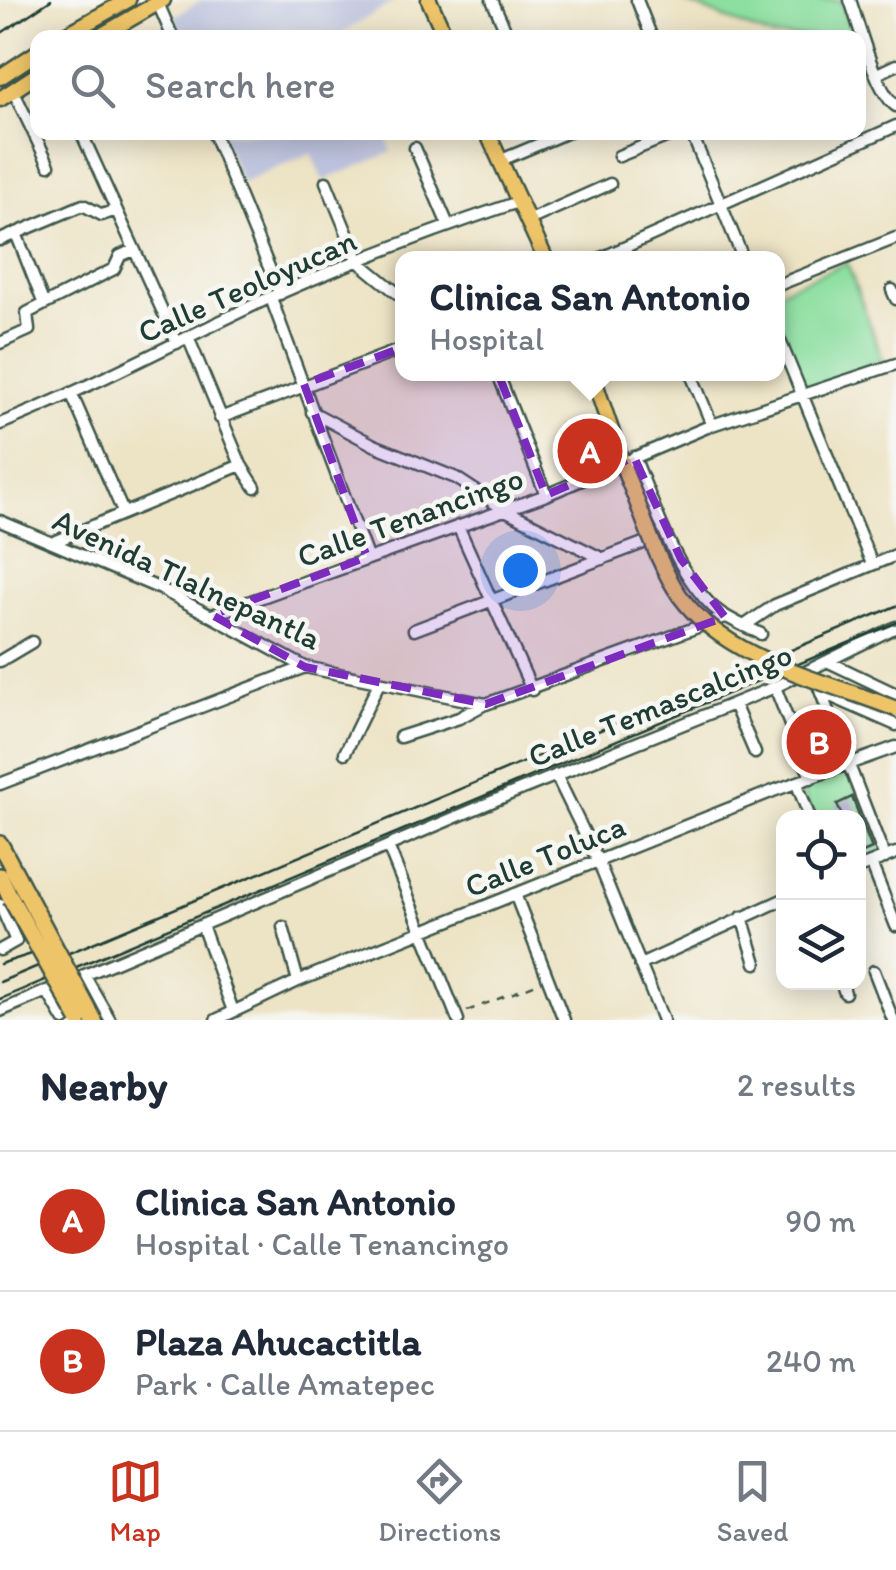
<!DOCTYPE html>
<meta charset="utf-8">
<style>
body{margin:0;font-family:Itim,sans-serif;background:#f2f2f3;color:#1f2937}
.controls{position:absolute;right:30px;bottom:30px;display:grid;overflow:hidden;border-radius:20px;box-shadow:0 5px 25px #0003}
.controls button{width:90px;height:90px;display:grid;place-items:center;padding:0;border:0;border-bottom:2px solid #e0e1e3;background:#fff;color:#1f2937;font:50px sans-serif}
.you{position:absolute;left:520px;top:570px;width:35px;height:35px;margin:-25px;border:8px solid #fff;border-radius:50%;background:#1a73e8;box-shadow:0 0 0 15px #1a73e833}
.badge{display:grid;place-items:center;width:65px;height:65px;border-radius:50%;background:#c8321e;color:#fff;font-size:32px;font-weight:700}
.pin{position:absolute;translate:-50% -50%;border:5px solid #fff;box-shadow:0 2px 10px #0006}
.popup{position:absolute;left:395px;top:251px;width:390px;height:130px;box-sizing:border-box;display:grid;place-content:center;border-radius:20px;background:#fff;filter:drop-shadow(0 2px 8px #0005);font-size:32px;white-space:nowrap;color:#747a83}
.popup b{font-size:38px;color:#1f2937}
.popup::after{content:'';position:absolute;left:50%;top:100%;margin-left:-20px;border:20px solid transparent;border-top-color:#fff}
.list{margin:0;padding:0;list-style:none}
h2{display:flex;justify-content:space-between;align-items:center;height:130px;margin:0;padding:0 40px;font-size:42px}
h2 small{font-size:32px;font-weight:400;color:#747a83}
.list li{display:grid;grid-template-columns:65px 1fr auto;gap:30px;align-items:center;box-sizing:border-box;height:140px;padding:0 40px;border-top:2px solid #e0e1e3}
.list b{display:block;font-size:38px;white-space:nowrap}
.list p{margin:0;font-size:32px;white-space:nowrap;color:#747a83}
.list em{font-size:32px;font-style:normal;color:#747a83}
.icon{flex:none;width:55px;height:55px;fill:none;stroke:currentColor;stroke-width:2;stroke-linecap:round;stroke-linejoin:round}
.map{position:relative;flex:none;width:896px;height:1020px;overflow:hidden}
.search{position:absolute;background:#fff;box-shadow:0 5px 25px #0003;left:30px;right:30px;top:30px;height:110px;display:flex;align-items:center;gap:25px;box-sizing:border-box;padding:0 35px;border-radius:20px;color:#747a83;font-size:38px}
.sheet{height:410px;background:#fff}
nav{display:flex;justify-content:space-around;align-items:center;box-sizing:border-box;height:140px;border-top:2px solid #e0e1e3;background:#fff;font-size:28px;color:#747a83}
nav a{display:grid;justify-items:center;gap:5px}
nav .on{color:#c8321e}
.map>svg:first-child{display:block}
</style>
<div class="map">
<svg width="896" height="1020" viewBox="0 0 896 1020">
<rect width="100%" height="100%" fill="#f6f6f2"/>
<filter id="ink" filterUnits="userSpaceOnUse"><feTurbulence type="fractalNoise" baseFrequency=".01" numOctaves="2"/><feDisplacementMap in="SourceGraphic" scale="20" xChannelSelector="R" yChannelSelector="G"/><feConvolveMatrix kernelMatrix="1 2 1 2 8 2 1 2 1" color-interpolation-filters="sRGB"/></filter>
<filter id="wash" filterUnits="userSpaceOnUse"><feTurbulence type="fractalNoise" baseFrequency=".0048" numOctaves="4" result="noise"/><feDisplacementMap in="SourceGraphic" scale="40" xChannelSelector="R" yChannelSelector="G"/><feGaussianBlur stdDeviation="2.25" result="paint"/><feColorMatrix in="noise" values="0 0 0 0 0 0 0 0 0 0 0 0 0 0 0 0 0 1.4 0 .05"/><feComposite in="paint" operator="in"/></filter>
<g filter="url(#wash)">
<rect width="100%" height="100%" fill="#ede3c5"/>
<path fill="#bdc3de" d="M 202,0 L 396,0 L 342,33 L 343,37 L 179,37 L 171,18 Z
M 220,133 L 384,133 L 392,152 L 323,181 L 311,153 L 242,183 Z"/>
<path fill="#8cdfa0" stroke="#568e6a" stroke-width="2.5" d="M 680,0 L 840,0 L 854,37 L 771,37 Z
M 847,263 L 883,360 L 803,391 L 778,332 L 778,291 Z
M 827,712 L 845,757 L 819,769 L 810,766 L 793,727 Z
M 849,770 L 884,855 L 859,864 L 858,818 L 811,817 L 799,783 Z"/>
<g id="blocks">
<path fill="#ac9fcc" d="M 598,426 L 610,459 L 580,471 L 568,439 Z
M 852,797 L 872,849 L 858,855 L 858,818 L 843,818 L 837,804 Z"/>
</g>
</g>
<g filter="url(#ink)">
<use href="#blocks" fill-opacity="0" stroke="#3e564a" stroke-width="2.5"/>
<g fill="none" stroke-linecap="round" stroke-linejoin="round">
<defs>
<path id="minor" d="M 492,0 L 509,38
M 637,0 L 652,38
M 850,0 C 859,25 876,92 896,106
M 158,3 L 173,38
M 877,74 L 896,65
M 13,90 L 49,165
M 81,132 L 177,343
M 213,132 L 280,294
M 691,132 L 743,258
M 415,148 L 448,225
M 619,156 L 678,132
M 499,161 L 568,132
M 326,182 L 359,262 L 402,297
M 527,221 L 610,184
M 16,233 L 43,302
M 0,240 L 83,205 L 102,215 L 116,210
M 601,258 L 896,126
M 778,285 L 896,238
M 892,290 L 896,299
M 271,298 L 367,557
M 778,336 L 872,564
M 188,337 L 241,465 L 255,487
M 0,343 L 29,330 L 27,313 L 114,269 L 120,256 L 134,250
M 498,374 L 546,495
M 691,374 L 712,425
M 72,395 L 123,512
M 312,412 L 374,445 L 456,478 L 505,510 L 603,559
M 220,418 L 402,349
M 0,424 C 92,387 179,340 269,298 C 350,262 434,230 518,202
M 634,457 C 655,506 674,571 714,608 C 728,620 745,626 761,634
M 0,521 L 161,589 L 305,667 L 486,704 L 725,617
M 458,526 L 532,690
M 54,542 L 241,465
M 212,615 L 546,495 L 712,425 L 896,364
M 744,626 L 775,605 L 896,555
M 414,630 L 646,542
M 0,661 L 32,642
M 829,662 L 896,694
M 816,680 L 885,858
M 775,687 L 811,778
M 821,692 L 896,725
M 734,704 L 755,753
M 400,737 L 459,718 L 485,704
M 345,753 L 379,683
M 556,775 L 598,861 L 663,1020
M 0,784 L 305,667
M 797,784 L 810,818
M 388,846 L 458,1020
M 871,863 L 896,926
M 858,868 L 896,853
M 515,894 L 564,1020
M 0,905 L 16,941 L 0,950
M 742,917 L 756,963
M 202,925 L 233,1011
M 283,927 L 298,981
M 640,965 L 784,899
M 874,971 L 893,1020
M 84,975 L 110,1020
M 841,982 L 845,993
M 47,991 L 64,1020
M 0,1011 L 510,794 L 775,687 L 896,627
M 216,1020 L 298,981 L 773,791 L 896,747"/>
<path id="major" d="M 429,0 L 446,38
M 60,38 L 128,0
M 97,38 L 163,0
M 0,77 L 38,52
M 0,99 L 38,74
M 487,132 L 545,258
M 592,374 L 627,477"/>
<path id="highway" d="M 0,844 L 26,893
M 0,876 L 11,899"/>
</defs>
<use href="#minor" stroke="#3e564a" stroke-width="15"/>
<use href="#major" stroke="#3e564a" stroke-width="19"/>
<use href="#highway" stroke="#3e564a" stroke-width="20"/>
<path stroke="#3e564a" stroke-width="2.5" stroke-dasharray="8 8" stroke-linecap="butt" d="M 467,1011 L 539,983"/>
<use href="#minor" stroke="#fff" stroke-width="10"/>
<use href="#major" stroke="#eec469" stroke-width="14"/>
<use href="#highway" stroke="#eec469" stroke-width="15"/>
<path stroke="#1f3d34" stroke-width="2.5" d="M 0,34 L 51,0
M 0,964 L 41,951
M 0,982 L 896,606
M 0,999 L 896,623"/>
<defs>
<path id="major-bridge" d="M 627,477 C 644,516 656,562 680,596 C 727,661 826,681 896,709"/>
<path id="highway-bridge" d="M 26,893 L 94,1020
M 11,899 L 79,1020"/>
</defs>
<use href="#major-bridge" stroke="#3e564a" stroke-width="19" stroke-linecap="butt"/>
<use href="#highway-bridge" stroke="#3e564a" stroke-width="20" stroke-linecap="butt"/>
<use href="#major-bridge" stroke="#eec469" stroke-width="14"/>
<use href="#highway-bridge" stroke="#eec469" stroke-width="15"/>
</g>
</g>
<path fill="#7b2cbf" fill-opacity="0.2" stroke="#7b2cbf" stroke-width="8" stroke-dasharray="20 12" stroke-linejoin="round" d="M 477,320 L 546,495 L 634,457 L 681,559 L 725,617 L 486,704 L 305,667 L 212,615 L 367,557 L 304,384 Z"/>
<g text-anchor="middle" stroke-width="9" stroke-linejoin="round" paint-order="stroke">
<g font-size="32" fill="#1f3d34" stroke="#f6f6f2">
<text transform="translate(247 286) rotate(-24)" y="11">Calle Teoloyucan</text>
<text transform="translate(410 517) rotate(-20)" y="11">Calle Tenancingo</text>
<text transform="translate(187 579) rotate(25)" y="11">Avenida Tlalnepantla</text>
<text transform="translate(660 705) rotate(-22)" y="11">Calle Temascalcingo</text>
<text transform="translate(545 856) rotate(-22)" y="11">Calle Toluca</text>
</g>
</g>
</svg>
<div class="controls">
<button><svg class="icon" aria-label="locate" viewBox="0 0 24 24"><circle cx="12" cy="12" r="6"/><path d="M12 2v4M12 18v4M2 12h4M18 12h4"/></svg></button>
<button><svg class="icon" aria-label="layers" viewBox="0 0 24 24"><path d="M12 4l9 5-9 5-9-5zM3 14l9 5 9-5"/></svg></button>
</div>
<div class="you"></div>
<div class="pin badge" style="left:590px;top:451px">A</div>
<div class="popup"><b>Clinica San Antonio</b>Hospital</div>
<div class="pin badge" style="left:819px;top:742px">B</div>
<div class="search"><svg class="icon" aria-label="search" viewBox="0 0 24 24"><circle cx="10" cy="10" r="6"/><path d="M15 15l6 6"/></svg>Search here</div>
</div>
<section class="sheet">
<h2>Nearby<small>2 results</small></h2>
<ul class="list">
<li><span class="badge">A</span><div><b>Clinica San Antonio</b><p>Hospital · Calle Tenancingo</p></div><em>90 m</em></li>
<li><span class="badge">B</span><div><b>Plaza Ahucactitla</b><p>Park · Calle Amatepec</p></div><em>240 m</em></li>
</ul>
</section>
<nav>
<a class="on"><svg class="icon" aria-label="map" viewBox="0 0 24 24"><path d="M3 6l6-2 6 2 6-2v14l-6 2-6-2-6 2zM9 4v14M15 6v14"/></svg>Map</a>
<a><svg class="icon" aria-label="directions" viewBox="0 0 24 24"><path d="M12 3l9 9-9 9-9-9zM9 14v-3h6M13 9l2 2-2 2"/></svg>Directions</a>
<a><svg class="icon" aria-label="saved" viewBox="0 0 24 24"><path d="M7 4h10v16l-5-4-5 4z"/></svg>Saved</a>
</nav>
